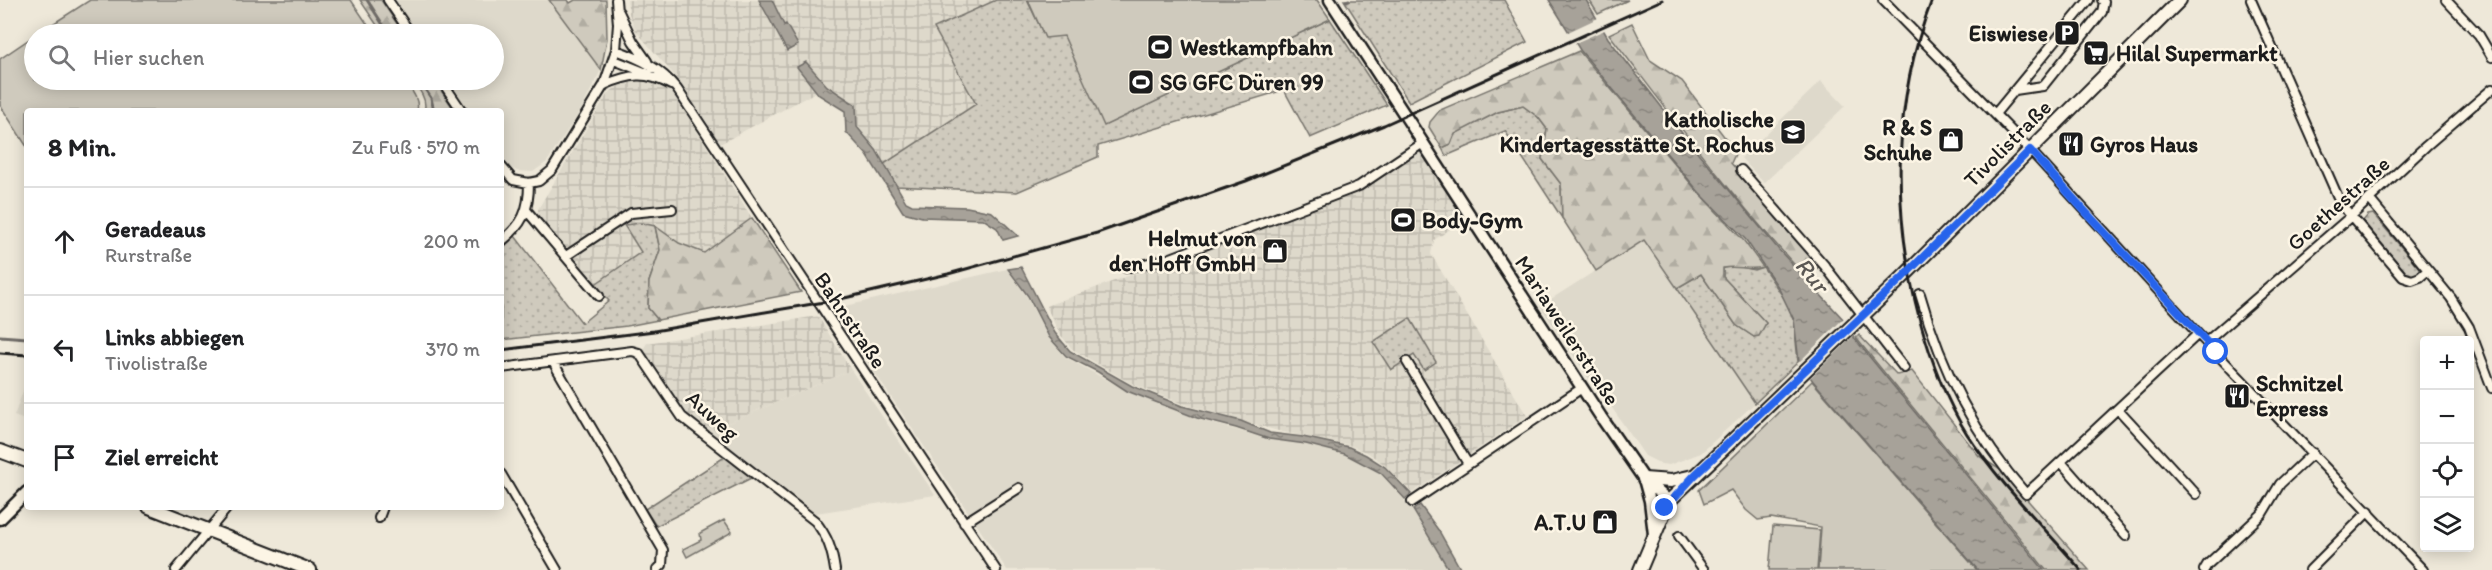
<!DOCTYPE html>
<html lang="de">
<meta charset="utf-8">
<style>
body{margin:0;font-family:Itim,sans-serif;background:#f2f2f2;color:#202124}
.controls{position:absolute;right:18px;bottom:18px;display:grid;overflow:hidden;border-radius:6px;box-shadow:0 3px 15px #0003}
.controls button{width:54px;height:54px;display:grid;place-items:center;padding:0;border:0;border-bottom:2px solid #e0e0e0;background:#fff;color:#202124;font:30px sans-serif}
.stop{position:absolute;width:18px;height:18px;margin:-14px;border:4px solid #2563eb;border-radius:50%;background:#fff}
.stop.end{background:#2563eb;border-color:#fff;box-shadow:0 2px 6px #0008}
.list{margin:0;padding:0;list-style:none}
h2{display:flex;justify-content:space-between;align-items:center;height:78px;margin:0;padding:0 24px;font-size:26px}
h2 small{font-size:20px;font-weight:400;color:#757577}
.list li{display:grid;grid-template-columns:39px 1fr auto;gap:18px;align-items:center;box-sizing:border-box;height:108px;padding:0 24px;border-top:2px solid #e0e0e0}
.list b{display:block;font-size:22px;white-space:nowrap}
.list p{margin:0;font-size:20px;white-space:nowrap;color:#757577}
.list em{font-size:20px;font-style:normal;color:#757577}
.icon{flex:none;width:33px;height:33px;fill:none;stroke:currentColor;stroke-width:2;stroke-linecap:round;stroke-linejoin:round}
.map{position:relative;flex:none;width:2492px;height:570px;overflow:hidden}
.search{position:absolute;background:#fff;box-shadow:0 3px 15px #0003;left:24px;top:24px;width:480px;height:66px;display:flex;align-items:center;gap:15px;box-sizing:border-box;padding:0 21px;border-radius:33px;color:#757577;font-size:22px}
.panel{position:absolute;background:#fff;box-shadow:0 3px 15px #0003;left:24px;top:108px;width:480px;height:402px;border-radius:6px}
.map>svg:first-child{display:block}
</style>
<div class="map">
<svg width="2492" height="570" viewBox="0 0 2492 570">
<defs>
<pattern id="industrial-grid" width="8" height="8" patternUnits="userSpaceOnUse" patternTransform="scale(1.5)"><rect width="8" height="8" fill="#ded9cb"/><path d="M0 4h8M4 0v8" fill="none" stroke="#bebaae"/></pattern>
<pattern id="grass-dots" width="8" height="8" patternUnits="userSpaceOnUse" patternTransform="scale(1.5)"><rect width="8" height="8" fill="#cfcabd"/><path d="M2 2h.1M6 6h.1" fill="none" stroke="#b1ada2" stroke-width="1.8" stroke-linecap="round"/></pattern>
<pattern id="forest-firs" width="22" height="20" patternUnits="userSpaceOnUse" patternTransform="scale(1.5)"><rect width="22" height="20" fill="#cfcabd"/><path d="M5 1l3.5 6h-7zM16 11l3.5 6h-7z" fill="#b1ada2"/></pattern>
<pattern id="water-ripples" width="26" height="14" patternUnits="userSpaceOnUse" patternTransform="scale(1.5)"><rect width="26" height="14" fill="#a7a299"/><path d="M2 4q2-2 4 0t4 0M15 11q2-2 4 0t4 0" fill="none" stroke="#87837c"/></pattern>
</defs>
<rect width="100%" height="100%" fill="#eee8d9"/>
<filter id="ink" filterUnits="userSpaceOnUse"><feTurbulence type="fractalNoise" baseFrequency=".0167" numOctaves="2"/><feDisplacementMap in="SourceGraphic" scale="12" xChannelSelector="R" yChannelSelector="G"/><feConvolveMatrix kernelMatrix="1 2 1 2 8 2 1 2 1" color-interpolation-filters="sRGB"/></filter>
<g filter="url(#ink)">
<path fill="#ded9cb" d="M 394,0 L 549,0 L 601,70 L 582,108 L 547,162 L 533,172 L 517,171 L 511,168 L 501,156 L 501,111 L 470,111 L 448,80 L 494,80 L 494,34 L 417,34 Z
M 1821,81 L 1845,106 L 1764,183 L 1741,158 Z
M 1644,240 L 1755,403 L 1701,453 L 1669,465 L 1661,464 L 1645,456 L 1595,383 L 1589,379 L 1540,306 Z
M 1007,269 L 1027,297 L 1048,337 L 1065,357 L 1127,391 L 1197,419 L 1269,439 L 1306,444 L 1345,455 L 1380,473 L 1412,509 L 1448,570 L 1007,570 L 832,309 Z
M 851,370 L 935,495 L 809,514 L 710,431 Z
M 27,380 L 27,421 L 14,416 Z"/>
<path fill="url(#industrial-grid)" d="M 627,0 L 996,0 L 934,28 L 976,104 L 884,164 L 827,86 L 720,144 L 674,75 L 636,31 L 629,14 Z
M 648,79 L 659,83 L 672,92 L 752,218 L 704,253 L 679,243 L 655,226 L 624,224 L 641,252 L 594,285 L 538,214 L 538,209 L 608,93 L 623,83 Z
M 1421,151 L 1464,220 L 1434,240 L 1431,254 L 1527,416 L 1412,493 L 1385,465 L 1368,453 L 1349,445 L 1282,432 L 1183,404 L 1132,384 L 1072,349 L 1059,333 L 1046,306 L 1357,192 Z
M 818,316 L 851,370 L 710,431 L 688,417 L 679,408 L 642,351 L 647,343 Z"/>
<path fill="url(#grass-dots)" stroke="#76736c" stroke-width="1.5" d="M 996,0 L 1027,0 L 1045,37 L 1064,35 L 1105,125 L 1330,19 L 1387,105 L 1310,138 L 1284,90 L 1098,146 L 1098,157 L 1017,192 L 896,186 L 884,164 L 976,104 L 934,28 Z
M 1344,0 L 1504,0 L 1527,42 L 1409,102 Z
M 1523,106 L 1538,117 L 1547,129 L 1542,159 L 1561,184 L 1562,218 L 1505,131 L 1446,156 L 1442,148 L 1451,144 L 1454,134 L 1498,112 Z
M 2373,214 L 2419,268 L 2418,274 L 2408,275 L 2363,221 L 2368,215 Z
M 641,223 L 655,226 L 660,250 L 649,282 L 648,308 L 658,320 L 627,326 L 501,340 L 501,249 L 515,236 L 582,323 L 609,301 L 594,285 L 641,252 L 624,225 Z
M 1737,266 L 1754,270 L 1763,267 L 1786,301 L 1794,320 L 1798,362 L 1755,403 L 1677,288 L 1701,274 L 1736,325 L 1754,337 L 1759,335 L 1766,323 L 1723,277 L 1723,268 Z
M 1410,318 L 1436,362 L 1424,370 L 1414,355 L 1391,370 L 1373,342 Z
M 726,456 L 753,477 L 656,526 L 645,509 Z"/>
<path fill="url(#forest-firs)" stroke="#76736c" stroke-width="1.5" d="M 360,0 L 381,0 L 404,34 L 383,34 Z
M 549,0 L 568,0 L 570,3 L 575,0 L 606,0 L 607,39 L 601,70 Z
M 1589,0 L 1628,0 L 1598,14 Z
M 1632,23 L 1650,60 L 1682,81 L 1736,152 L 1731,163 L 1820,265 L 1813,273 L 1804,275 C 1733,199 1672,116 1609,34 Z
M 1579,51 L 1698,192 L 1744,241 L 1763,267 C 1750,271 1737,265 1723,268 L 1723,277 L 1766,323 L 1759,336 L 1754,337 L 1736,325 L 1701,274 L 1677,288 L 1644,240 L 1596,271 L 1562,218 L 1561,184 L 1542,159 L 1547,129 L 1538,117 L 1523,106 L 1498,112 L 1455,134 L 1451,144 L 1442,148 L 1429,127 L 1430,122 L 1440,110 Z
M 412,80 L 434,80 L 453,108 L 449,111 L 424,111 C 428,100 419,89 412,80 Z
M 752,218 L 801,292 L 658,320 L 648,308 L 649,282 L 660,250 L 655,226 L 679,243 L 704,253 Z
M 1859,335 L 1897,375 L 1912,371 L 1979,456 L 2002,471 L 2089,570 L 2046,570 L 1856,338 Z"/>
<path fill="#cfcabd" stroke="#76736c" stroke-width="1.5" d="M 90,0 L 351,0 L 374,34 L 37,34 Z
M 1028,0 L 1317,0 L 1330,19 L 1104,126 L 1064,36 L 1045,38 Z
M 34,36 L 34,80 L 404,80 C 411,90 420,99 417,111 L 27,111 L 27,147 L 0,105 L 0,59 Z
M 1812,381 L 1977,570 L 1818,570 L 1821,527 L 1771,518 L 1758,520 L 1746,510 L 1731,490 L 1704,504 L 1699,490 Z
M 724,520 L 732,532 L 687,557 L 683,549 L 701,540 L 700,533 Z
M 1773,526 L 1820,530 L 1817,570 L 1769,570 Z"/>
<path fill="url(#water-ripples)" stroke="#6f6c67" stroke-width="1.5" d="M 759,0 L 772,0 L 784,25 L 786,24 L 798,45 L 787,51 Z
M 1549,0 L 1586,0 L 1608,38 L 1685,137 L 1779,250 L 1844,320 L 1855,339 L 2044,570 L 1978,570 L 1813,381 L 1799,362 L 1794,320 L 1778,287 L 1746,240 L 1699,192 L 1580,50 Z
M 806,62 L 827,86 L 856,105 L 857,127 L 876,150 L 906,202 L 912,205 L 967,207 L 992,212 L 1018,236 L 1003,240 L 997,228 L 983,219 L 922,217 L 903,212 L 867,155 L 846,132 L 845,111 L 819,95 L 797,67 Z
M 1021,267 L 1055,333 L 1070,351 L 1132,386 L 1182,406 L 1241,421 L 1270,433 L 1303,437 L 1349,447 L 1366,455 L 1385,467 L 1411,494 L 1405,499 L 1381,473 L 1345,454 L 1306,444 L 1269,439 L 1236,428 L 1197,418 L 1127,391 L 1098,372 L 1066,356 L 1049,337 L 1028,296 L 1008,269 Z
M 1420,505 L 1439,531 L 1461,570 L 1449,570 L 1413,510 Z"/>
<path fill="#eee8d9" d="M 1600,17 L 1607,29 L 1573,44 L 1566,33 Z
M 1845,317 L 1856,334 L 1808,380 L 1797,364 Z"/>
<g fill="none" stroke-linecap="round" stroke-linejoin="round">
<path stroke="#6f6c67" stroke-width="3" d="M 367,0 L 389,34
M 1346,1 L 1349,0
M 419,80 L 431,98 L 434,111
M 0,336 L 27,338"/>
<defs>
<path id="minor" d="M 388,0 L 411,34
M 1883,0 L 2030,150 L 2198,334 L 2423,570
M 2251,0 L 2341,204 L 2403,277 L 2412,280 L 2420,277 L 2428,270 L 2370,200
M 2446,0 L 2479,35 L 2492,57
M 619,12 L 633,41 L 647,61
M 616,50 C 641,59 660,68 677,89 L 996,570
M 614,60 L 649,74
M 441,80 L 462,111
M 604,85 C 630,74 645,71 671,85
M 2015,90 L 2043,86 L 2102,12 L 2104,2 L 2102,0
M 1995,114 L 2089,0
M 501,166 L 513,180 L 529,183
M 1741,170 L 1824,265 L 1904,368
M 527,211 L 599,296
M 501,242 C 523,224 529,211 529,183 L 539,181 L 552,170 L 604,85 L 616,50 L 618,24 L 616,0
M 566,256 L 631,213 L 672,209
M 1126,268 L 1168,259 L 1359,186 L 1423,143
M 2428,270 L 2451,298 L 2469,327 L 2492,388
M 1920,294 C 1941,369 1974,435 2026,494 L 2198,334
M 2206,342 L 2350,217 L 2426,146 L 2492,89
M 553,362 L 663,550 L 662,565 L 657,570
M 1407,362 L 1468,464
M 501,368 L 632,351 L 639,353 L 682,417 L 815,521 C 828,537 832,550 835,570
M 2118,409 L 2196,494
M 2061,462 L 2126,536
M 501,474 L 557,570
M 1412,502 L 1582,388
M 379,518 L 383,507
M 964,523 L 1019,488
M 1679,536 L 1704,570
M 176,570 L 228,507
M 2204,570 L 2207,565 L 2262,514 L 2280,484 L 2313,453
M 2310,570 L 2369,511"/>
<path id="secondary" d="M 1330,0 L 1601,417 L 1644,479 L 1669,501
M 1644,479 L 1650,501 L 1654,534
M 0,519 L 27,492"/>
<path id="primary" d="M 0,451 L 27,461
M 1644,479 L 1671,481 L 1693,476
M 149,507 L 310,570
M 1640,570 L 1669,501 L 1902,278 L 2180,0"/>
</defs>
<use href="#minor" stroke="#1c1c1c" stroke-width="12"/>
<use href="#secondary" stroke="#1c1c1c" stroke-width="15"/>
<use href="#primary" stroke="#1c1c1c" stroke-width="16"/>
<use href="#minor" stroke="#fcf5e5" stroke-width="8"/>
<use href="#secondary" stroke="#fcf5e5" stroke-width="10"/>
<use href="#primary" stroke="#fcf5e5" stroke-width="12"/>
<path stroke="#1c1c1c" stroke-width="3" d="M 1932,0 C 1892,102 1892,212 1919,317 C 1930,357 1945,399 1967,434 C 1999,483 2043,526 2081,570
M 501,350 L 654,331 L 836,300 L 948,274 L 1097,233 L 1246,181 L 1384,125 L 1662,0
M 0,353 L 27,355"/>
</g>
</g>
<g fill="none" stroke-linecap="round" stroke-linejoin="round" filter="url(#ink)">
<path stroke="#2563eb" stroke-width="8" d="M 1665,508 L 1694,476 L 1902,278 L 2030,150 L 2081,207 L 2216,352"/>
</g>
<defs>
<symbol id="parking-square" viewBox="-11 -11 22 22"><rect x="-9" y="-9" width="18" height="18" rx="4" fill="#1c1c1c" stroke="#fcf5e5"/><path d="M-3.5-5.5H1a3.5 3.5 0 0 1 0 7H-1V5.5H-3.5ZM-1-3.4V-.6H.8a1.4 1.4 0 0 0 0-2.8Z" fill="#fff"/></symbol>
<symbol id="stadium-square" viewBox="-11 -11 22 22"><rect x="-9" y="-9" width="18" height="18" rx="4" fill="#1c1c1c" stroke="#fcf5e5"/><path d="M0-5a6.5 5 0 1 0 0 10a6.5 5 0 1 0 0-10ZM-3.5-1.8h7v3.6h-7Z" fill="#fff"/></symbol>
<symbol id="supermarket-square" viewBox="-11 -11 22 22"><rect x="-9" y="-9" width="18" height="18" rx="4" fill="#1c1c1c" stroke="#fcf5e5"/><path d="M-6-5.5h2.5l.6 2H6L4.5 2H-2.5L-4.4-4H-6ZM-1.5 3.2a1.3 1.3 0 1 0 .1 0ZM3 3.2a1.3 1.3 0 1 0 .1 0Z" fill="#fff"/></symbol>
<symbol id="school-square" viewBox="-11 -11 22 22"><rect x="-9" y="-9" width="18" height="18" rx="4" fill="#1c1c1c" stroke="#fcf5e5"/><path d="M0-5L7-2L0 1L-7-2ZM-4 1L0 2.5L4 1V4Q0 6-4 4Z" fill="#fff"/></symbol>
<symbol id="shop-square" viewBox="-11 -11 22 22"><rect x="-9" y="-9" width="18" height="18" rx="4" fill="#1c1c1c" stroke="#fcf5e5"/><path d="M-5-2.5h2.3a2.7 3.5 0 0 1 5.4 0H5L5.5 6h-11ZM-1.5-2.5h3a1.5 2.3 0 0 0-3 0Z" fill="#fff"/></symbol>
<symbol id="restaurant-square" viewBox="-11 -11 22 22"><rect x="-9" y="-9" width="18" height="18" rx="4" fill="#1c1c1c" stroke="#fcf5e5"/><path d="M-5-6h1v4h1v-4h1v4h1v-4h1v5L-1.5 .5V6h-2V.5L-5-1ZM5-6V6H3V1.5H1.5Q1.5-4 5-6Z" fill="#fff"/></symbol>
</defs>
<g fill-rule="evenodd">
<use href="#parking-square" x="2052" y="18" width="30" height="30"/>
<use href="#stadium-square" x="1145" y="32" width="30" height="30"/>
<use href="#supermarket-square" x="2081" y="38" width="30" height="30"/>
<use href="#stadium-square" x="1126" y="67" width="30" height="30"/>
<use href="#school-square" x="1778" y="117" width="30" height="30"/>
<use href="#shop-square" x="1936" y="125" width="30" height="30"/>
<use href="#restaurant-square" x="2056" y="129" width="30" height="30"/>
<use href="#stadium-square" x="1388" y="205" width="30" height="30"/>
<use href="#shop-square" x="1260" y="236" width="30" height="30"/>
<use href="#restaurant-square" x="2222" y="381" width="30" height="30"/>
<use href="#shop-square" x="1590" y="507" width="30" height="30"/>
</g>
<g text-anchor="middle" stroke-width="5" stroke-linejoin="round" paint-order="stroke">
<g font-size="22" font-weight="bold" fill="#1c1c1c" stroke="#fcf5e5" text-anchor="start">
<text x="2048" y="41" text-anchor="end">Eiswiese</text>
<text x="1180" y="55">Westkampfbahn</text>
<text x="2116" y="61">Hilal Supermarkt</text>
<text x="1160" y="90">SG GFC Düren 99</text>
<text x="1774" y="127" text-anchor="end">Katholische<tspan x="1774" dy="25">Kindertagesstätte St. Rochus</tspan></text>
<text x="1932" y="135" text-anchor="end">R &amp; S<tspan x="1932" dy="25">Schuhe</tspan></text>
<text x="2090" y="152">Gyros Haus</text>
<text x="1422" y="228">Body-Gym</text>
<text x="1256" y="246" text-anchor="end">Helmut von<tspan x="1256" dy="25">den Hoff GmbH</tspan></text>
<text x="2256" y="391">Schnitzel<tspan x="2256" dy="25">Express</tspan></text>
<text x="1586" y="530" text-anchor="end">A.T.U</text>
</g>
<g font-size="22" fill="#1c1c1c" stroke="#fcf5e5">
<text transform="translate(2007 143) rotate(-45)" y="8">Tivolistraße</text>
<text transform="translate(2338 203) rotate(-42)" y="8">Goethestraße</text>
<text transform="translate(851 320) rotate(56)" y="8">Bahnstraße</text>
<text transform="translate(1568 330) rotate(57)" y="8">Mariaweilerstraße</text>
<text transform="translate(713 415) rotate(42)" y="8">Auweg</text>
</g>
<g font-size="24" font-style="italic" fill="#5b5854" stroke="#fcf5e5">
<text transform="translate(1812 275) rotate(50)" y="8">Rur</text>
</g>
</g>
</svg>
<div class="controls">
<button>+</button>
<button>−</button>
<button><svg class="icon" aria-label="locate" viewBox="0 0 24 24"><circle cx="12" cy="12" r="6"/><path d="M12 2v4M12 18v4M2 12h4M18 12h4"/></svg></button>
<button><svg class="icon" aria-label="layers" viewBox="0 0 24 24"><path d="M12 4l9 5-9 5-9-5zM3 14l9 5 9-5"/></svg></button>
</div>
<div class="stop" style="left:2216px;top:352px"></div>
<div class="stop end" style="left:1665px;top:508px"></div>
<div class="search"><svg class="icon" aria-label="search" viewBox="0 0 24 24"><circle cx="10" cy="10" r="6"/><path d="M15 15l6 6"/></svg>Hier suchen</div>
<section class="panel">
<h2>8 Min.<small>Zu Fuß · 570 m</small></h2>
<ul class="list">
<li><svg class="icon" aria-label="ahead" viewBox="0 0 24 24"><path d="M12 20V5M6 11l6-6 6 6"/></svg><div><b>Geradeaus</b><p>Rurstraße</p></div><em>200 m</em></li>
<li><svg class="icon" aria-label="left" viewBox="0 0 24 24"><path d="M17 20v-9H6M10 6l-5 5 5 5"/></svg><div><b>Links abbiegen</b><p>Tivolistraße</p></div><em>370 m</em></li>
<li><svg class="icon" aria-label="arrive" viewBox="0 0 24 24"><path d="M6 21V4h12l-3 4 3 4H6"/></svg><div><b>Ziel erreicht</b></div></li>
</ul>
</section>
</div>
